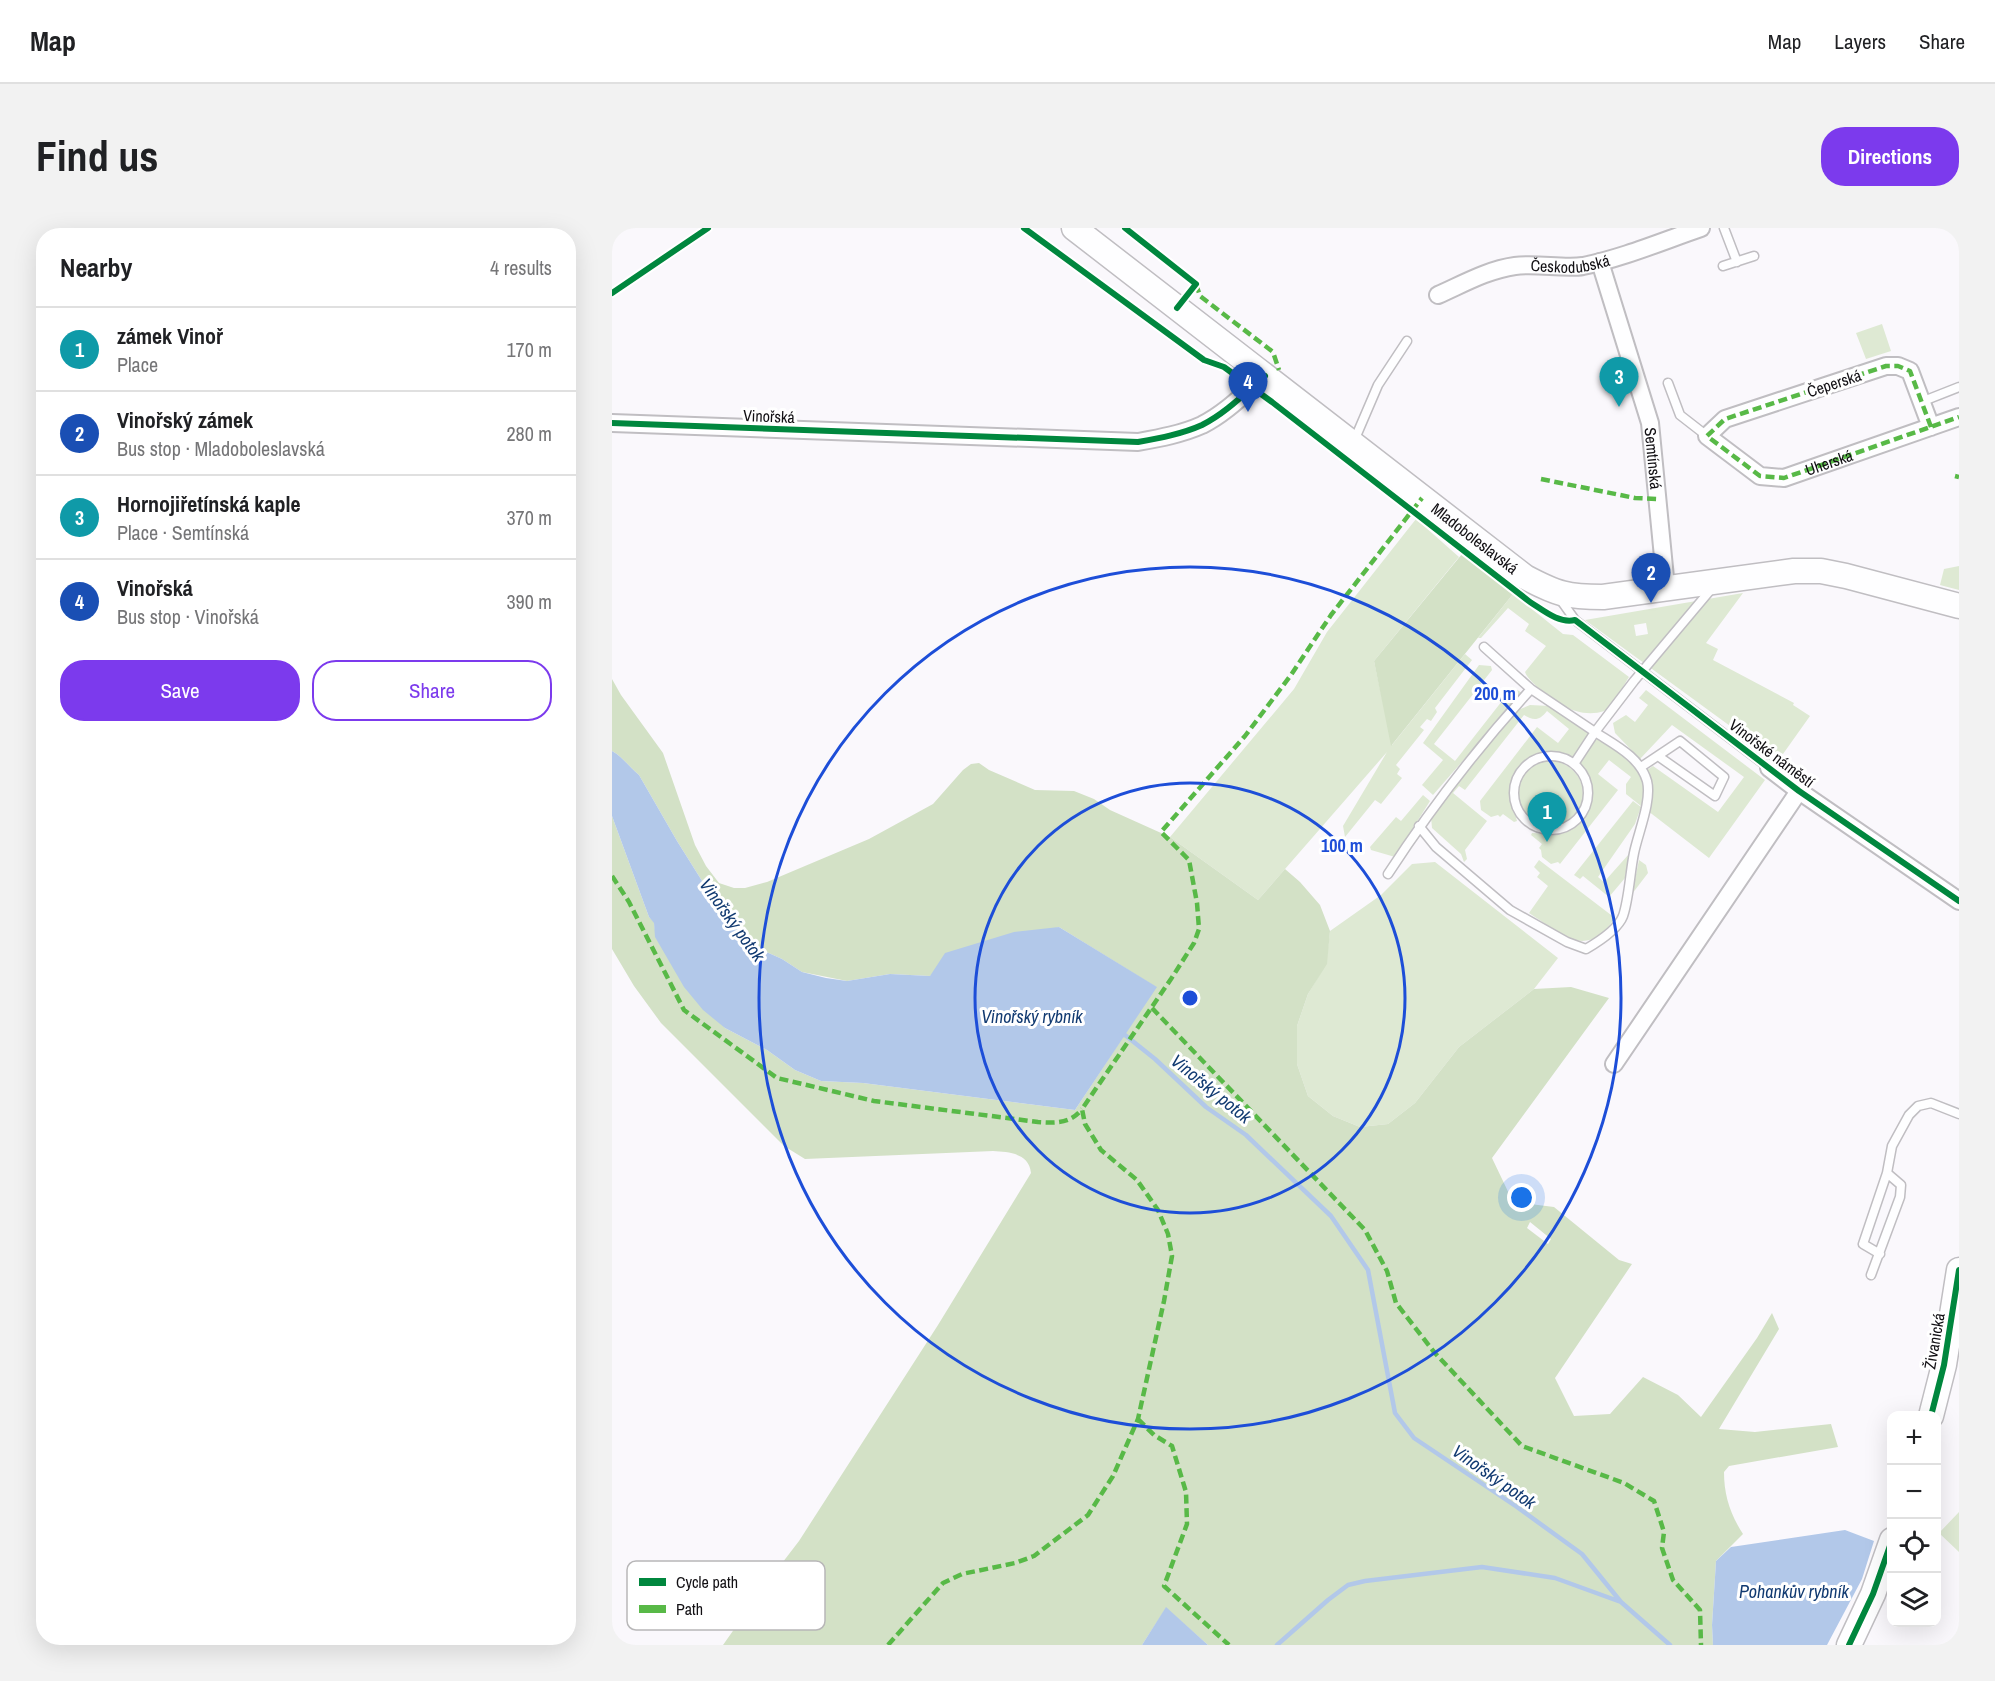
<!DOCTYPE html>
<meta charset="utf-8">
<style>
body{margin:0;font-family:"Archivo Narrow",sans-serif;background:#f2f2f2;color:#202124}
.controls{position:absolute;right:18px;bottom:18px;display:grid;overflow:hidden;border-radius:12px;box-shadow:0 6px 24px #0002}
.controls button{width:54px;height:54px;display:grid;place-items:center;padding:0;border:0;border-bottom:2px solid #e0e0e0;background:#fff;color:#202124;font:30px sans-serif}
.you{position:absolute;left:910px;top:970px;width:21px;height:21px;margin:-15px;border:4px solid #fff;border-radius:50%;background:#1a73e8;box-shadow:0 0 0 9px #1a73e833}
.badge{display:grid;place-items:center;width:39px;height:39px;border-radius:50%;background:#7c3aed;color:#fff;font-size:20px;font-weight:700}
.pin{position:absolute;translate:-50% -50px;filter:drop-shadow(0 2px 3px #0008)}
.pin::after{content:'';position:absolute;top:32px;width:21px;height:18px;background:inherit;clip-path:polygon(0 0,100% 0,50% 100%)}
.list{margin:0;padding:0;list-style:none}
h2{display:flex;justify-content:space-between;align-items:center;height:78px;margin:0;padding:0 24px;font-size:26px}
h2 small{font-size:20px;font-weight:400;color:#757577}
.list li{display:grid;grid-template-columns:39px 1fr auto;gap:18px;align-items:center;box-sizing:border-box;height:84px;padding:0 24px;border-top:2px solid #e0e0e0}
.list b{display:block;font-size:22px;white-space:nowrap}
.list p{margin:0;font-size:20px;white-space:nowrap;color:#757577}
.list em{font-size:20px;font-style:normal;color:#757577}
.actions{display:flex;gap:12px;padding:18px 24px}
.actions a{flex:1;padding:14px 0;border:2px solid #7c3aed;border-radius:24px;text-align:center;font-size:21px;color:#7c3aed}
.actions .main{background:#7c3aed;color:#fff}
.icon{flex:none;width:33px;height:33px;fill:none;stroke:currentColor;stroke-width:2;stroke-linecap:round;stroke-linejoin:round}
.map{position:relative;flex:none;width:1347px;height:1417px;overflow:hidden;border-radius:24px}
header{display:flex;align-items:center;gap:36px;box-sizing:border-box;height:84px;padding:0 30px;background:#fff;border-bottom:2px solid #e0e0e0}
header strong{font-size:28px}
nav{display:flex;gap:33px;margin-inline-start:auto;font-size:21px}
.intro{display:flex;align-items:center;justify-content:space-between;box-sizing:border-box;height:144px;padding:0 36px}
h1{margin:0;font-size:42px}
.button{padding:15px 27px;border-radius:24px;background:#7c3aed;color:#fff;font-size:21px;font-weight:700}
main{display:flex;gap:36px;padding:0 36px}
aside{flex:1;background:#fff;border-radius:24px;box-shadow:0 6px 24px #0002}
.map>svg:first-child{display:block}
</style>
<header>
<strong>Map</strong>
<nav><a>Map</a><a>Layers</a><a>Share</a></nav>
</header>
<div class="intro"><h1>Find us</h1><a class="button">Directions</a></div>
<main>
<aside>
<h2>Nearby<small>4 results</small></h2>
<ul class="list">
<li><span class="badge" style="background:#0f9aa8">1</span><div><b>zámek Vinoř</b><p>Place</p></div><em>170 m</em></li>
<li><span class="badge" style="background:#1a4fb4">2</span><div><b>Vinořský zámek</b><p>Bus stop · Mladoboleslavská</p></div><em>280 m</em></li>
<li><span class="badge" style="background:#0f9aa8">3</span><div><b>Hornojiřetínská kaple</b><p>Place · Semtínská</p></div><em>370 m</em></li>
<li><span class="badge" style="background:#1a4fb4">4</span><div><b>Vinořská</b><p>Bus stop · Vinořská</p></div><em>390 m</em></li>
</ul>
<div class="actions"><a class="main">Save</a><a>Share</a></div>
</aside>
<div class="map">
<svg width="1347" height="1417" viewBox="0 0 1347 1417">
<rect width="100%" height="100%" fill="#faf8fc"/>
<path fill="#dee9d3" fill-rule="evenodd" d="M 1270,96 L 1279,123 L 1254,131 L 1244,105 Z
M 804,291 L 847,329 L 762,433 L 780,517 L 853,426 L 860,432 L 823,480 L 825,484 L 819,493 L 815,491 L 808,499 L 812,502 L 784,537 L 788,541 L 785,546 L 790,550 L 769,576 L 763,572 L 733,609 L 731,598 L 775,524 L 646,672 L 558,609 L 682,461 L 715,404 Z
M 1347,338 L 1347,362 L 1328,357 L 1332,341 Z
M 1131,365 L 1094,415 L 1106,421 L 1101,432 L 1182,475 L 1181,477 L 1198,488 L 1166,533 L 973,392 ZM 1034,395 L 1036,406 L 1024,408 L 1022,397 Z
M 901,366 L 951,406 L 961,407 L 1017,449 C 1011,458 1003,477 992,483 C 984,486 973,486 964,483 C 951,480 917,456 913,444 L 934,418 L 913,403 L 917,396 L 896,380 L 869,410 L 866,410 Z
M 867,437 L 879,438 L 880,442 L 822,516 L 843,533 L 901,459 L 910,465 L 821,567 L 810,557 L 831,532 L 811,515 Z
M 1034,462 L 1153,552 L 1097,630 L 1036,583 C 1040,567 1042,556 1035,542 L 1041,538 L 1106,584 L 1132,549 L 1060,497 L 1028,531 L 1003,505 L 1001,495 L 1014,487 L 1023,494 L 1036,477 L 1027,470 Z
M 918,477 L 938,478 L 980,504 C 976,510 971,522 965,527 C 958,532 950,526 943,525 C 918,523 896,542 897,567 C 898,577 903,584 905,593 L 902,594 L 891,586 L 888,589 L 886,587 L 879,589 L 869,582 L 868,573 L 925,499 L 946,515 L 957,501 L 935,483 C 927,493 922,493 912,487 L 853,562 L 847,558 L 841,565 L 875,593 L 853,622 L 855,631 L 852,634 L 849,626 L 820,600 L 819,589 L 830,570 L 906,482 Z
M 989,508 C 1010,527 1042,545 1029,578 L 1014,566 L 1014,556 L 1019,549 L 997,532 L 986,546 L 1006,562 L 948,636 L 946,634 L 939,636 L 930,629 L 929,622 L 927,620 L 930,616 L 919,607 L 920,605 C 927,605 935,608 943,607 C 967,604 984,579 977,555 C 975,548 968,541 969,534 C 971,525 982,513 989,508 Z
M905 566a33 33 0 1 1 66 0a33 33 0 1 1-66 0Z
M 811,567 L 818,573 L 783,629 L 759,622 L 758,619 L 784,589 L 789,593 Z
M 1021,573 L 1029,579 L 1023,596 L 986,649 L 992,654 L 1017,626 L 1013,650 L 997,669 L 971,648 L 968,651 L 962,647 Z
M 927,632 L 1003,690 C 974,733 950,706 917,685 L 936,658 L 925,649 L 928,645 L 922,639 Z
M 1027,632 L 1034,637 L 1036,645 L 1020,666 Z
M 823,634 L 946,730 L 922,761 L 847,819 L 803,875 L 776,896 L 748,899 L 721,888 L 696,868 L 685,836 L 685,798 L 696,766 L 714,736 L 718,703 L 769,667 L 800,636 Z
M 1347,1284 L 1347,1324 L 1327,1305 Z"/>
<path fill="#d3e1c6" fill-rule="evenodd" d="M 850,326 L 901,366 L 779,518 L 762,433 Z
M 0,451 L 9,467 L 51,525 L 83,617 L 94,638 L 107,655 L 122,660 L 133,660 L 155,654 L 257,611 L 321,576 L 351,542 L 359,536 L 367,535 L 377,542 L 423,562 L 462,563 L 482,571 L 498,582 L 558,609 L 646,672 L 673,641 L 688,654 L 708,677 L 718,703 L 715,736 L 696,766 L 685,798 L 685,836 L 696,868 L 721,888 L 748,899 L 776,896 L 803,875 L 847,819 L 922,761 L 959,759 L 997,770 L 880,930 L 901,974 L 942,979 L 1007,1032 L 1020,1036 L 943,1150 L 962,1188 L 998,1186 L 1031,1149 L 1066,1167 L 1089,1189 L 1145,1110 L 1160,1085 L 1167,1101 L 1107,1201 L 1143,1204 L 1219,1196 L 1226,1219 L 1117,1238 L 1112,1244 C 1112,1267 1118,1286 1131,1306 L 1104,1333 L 1100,1397 L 1101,1417 L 596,1417 L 554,1380 L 530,1417 L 111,1417 L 154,1356 L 187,1313 L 326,1097 L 419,945 C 417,925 397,924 381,923 L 193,931 L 172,918 L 49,795 L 22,758 L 0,721 L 0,588 L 37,689 L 42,694 L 44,710 L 113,800 L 155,822 L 183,842 L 209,853 L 251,855 L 463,882 L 544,759 L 447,699 L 318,748 L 278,746 L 235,753 L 190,744 L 170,731 L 150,722 L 132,702 L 121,699 L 107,680 L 65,613 L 27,547 C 17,539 11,529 0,523 ZM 918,994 L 939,1011 L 936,1016 L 915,1000 Z"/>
<path fill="#b2c8e9" d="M 0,523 C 11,529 17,539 27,547 L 65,613 L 107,680 L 121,698 L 132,702 L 150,722 L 170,731 L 190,744 L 214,750 L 235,753 L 278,746 L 318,748 L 333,725 L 402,704 L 447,699 L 545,759 L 463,882 L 251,855 L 209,853 L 183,842 L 155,822 L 113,800 L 91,782 L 72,759 L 43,709 L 42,695 L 37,689 L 0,588 Z
M 1233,1302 L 1262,1313 L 1250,1351 L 1215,1417 L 1101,1417 L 1100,1397 L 1104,1333 L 1119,1319 Z
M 554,1379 L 596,1417 L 530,1417 Z"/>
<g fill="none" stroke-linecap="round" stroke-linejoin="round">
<path stroke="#b2c8e9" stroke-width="4.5" d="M 508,807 L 513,807 L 543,831 L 594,879 L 634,907 L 719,988 L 756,1042 L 783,1185 L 802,1210 L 905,1279 L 970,1326 L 1009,1374 L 1058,1417
M 665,1417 L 716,1372 L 736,1357 L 753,1353 L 870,1339 L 943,1350 L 1009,1374"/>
<defs>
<path id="lane" d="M 1112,0 L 1125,34
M 1111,38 L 1142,28
M 1056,155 L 1068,187 L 1095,208
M 1309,174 L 1347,159
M 742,213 L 766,157 L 795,113
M 948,371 L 963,392 L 1157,540
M 872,419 L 919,461
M902 565a37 37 0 1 1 74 0a37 37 0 1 1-74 0Z
M 1029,539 L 1068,513 L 1112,549 L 1103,568 L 1046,528
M 807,598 L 824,619 L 898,682 L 955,714 L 974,721 C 986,714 1006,701 1011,688 C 1017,671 1018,644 1022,625 C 1026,605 1040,573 1035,553 C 1028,529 1003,517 983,504 L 1022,453 L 1101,359
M 776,646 C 819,580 866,519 919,461 L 983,504 L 962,536
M 1268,1026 L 1251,1016 L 1275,945 L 1280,918 L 1297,887 L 1306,878 L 1319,875 L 1347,886
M 1259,1047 L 1288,969 L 1289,957 L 1275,945"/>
<g id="street">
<path id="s1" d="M 988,34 L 1038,195 L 1054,360"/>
<path id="s2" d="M 826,67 C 851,56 875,42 903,38 C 924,35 952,41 971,38 C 1011,30 1051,13 1089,0"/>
<path d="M 0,195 L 526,214 C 548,210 570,206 590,197 C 614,185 633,165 653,148"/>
<path id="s3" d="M 1319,199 L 1298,143 L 1286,138 L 1274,138 L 1113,191 L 1095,208 L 1148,248 L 1172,250 L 1347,189"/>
<path d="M 1157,540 L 1187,563 L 1347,673"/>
<path d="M 1002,836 L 1187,563"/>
</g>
<g id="secondary">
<path id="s4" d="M 462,0 L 913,349 C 945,366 955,369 991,369 L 1182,343 L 1209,343 L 1234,348 L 1347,378"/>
<path d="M 1319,1188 L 1332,1137 L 1347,1042"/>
<path d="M 1237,1417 L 1261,1366 L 1280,1312"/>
</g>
</defs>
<use href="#lane" stroke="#c0bec2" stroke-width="11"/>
<use href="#street" stroke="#c0bec2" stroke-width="20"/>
<use href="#secondary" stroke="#c0bec2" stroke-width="27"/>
<use href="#lane" stroke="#fefeff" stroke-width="8"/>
<use href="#street" stroke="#fefeff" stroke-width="16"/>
<use href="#secondary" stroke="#fefeff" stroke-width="24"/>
<path stroke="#58b947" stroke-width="4.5" stroke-dasharray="9 4.5" stroke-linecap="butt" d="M 584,56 L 588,68 L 661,124 L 667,142
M 1319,199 L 1298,143 L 1286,138 L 1274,138 L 1113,191 L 1095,208 L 1148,248 L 1172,250 L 1347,189
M 1343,248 L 1347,249
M 929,251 L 1023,270 L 1046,271
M 0,648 L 17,674 L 72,782 L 165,850 L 262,873 L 426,894 C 444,895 458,896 470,881
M 540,780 L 753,1002 L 775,1043 L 784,1075 L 822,1124 L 910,1218 L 1012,1255 L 1042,1273 L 1052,1304 L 1050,1320 L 1061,1352 L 1088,1382 L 1089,1417
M 526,1191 L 542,1207 L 560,1218 L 574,1264 L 575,1296 L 552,1358 L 617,1417
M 276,1417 L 331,1355 L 350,1346 L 403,1335 L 422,1328 L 476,1287 L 501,1248 L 526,1191 L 552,1073 L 560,1028 L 556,1006 L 546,982 L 525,952 L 489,922 L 473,896 L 470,881 L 559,751 L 582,715 L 587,701 L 585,675 L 577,632 L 549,604 L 633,508 L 679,447 L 719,387 L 810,270"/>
<defs>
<path id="cycleway" d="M 412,0 L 592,132 L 612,139 L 660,174 L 918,374 C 931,382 947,396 963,392 L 1187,563 L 1347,673
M 513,0 L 584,56 L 565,80
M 0,65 L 96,0
M 0,195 L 526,214 C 548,210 570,206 590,197 C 614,185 633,165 653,148
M 1319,1188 L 1332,1137 L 1347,1042
M 1237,1417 L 1261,1366 L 1280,1312"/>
</defs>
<use href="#cycleway" stroke="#fff" stroke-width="10"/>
<use href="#cycleway" stroke="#00873e" stroke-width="6"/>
</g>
<g fill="none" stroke="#1d4ed8" stroke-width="3">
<circle cx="578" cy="770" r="215"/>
<circle cx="578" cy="770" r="431"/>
</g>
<g text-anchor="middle" stroke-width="6" stroke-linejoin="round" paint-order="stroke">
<g font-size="16" fill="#121014" stroke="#fff">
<text dy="6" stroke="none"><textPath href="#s2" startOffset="138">Českodubská</textPath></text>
<text transform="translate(1222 155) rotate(-18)" y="6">Čeperská</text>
<text transform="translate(157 188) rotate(2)" y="6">Vinořská</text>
<text dy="6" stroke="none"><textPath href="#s1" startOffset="204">Semtínská</textPath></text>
<text dy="6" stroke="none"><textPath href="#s3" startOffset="417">Uherská</textPath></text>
<text dy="6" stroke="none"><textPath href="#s4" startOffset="507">Mladoboleslavská</textPath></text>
<text transform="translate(1160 525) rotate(37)" y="6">Vinořské náměstí</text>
<text transform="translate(1322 1113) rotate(-80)" y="6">Živanická</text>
</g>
<g font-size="18" font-style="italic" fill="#113a71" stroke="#fff">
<text transform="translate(120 692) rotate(54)" y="6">Vinořský potok</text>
<text x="420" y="795">Vinořský rybník</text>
<text transform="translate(599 861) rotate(39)" y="6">Vinořský potok</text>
<text transform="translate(882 1249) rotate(35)" y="6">Vinořský potok</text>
<text x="1182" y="1370">Pohankův rybník</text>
</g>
</g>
<rect x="15" y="1333" width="198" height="69" rx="9" fill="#fff" stroke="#b8b7b8" stroke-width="1.5"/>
<rect x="27" y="1350" width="27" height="8" fill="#00873e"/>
<rect x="27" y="1377" width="27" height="8" fill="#58b947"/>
<g font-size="16" fill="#121014">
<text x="64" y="1360">Cycle path</text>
<text x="64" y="1387">Path</text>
</g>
<circle cx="578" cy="770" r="9" fill="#1d4ed8" stroke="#fff" stroke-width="3"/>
<g font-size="18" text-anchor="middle" font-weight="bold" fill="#1d4ed8" stroke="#fff" stroke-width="6" stroke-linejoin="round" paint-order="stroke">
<text x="883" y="472">200 m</text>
<text x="730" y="624">100 m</text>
</g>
</svg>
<div class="controls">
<button>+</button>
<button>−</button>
<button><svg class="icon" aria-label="locate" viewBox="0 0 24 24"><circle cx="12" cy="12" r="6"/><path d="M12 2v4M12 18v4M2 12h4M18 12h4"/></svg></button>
<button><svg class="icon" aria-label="layers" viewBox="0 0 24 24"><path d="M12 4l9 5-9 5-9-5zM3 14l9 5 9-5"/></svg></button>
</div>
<div class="you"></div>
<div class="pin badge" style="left:935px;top:614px;background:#0f9aa8">1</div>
<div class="pin badge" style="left:1039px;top:375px;background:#1a4fb4">2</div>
<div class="pin badge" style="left:1007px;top:179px;background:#0f9aa8">3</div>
<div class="pin badge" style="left:636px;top:184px;background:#1a4fb4">4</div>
</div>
</main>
